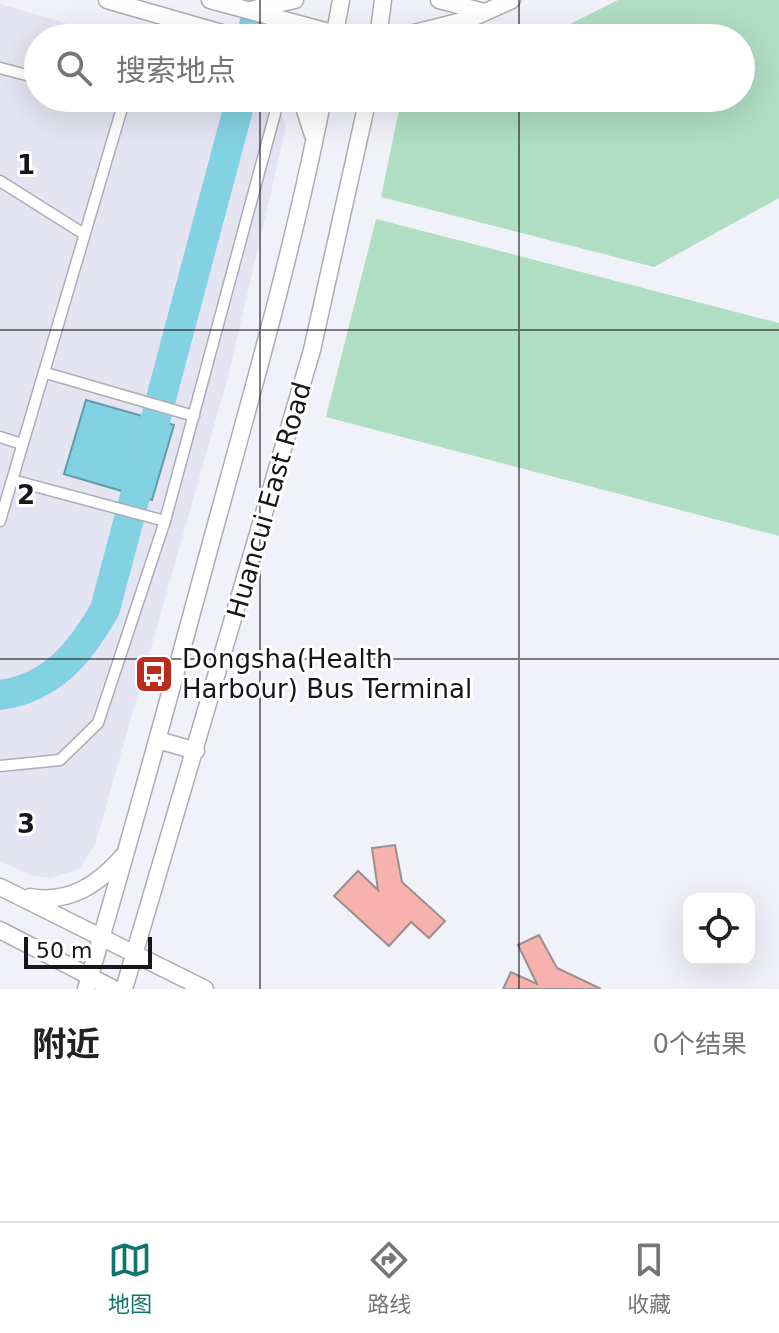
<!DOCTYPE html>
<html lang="zh">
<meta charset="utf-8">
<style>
body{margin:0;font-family:"DejaVu Sans","Noto Sans SC",sans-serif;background:#f6f6f6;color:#222}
.controls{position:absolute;right:24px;bottom:24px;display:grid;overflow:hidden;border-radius:16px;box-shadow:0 8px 32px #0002}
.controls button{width:72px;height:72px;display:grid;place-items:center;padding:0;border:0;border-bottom:2px solid #e0e0e0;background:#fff;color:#222;font:40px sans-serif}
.scale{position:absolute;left:24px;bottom:20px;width:128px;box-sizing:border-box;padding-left:8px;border:4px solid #17171a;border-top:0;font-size:22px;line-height:28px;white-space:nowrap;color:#17171a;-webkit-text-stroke:6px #fff;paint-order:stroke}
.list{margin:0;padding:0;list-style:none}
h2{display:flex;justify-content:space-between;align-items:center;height:104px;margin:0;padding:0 32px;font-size:34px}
h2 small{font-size:26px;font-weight:400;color:#767676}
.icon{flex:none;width:44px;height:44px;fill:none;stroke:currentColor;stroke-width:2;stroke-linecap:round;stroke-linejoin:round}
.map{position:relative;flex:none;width:779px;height:989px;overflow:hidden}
.search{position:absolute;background:#fff;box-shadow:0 8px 32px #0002;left:24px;right:24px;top:24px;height:88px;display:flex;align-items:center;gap:20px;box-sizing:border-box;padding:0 28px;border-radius:44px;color:#767676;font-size:30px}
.sheet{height:232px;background:#fff}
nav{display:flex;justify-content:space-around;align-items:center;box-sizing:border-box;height:112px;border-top:2px solid #e0e0e0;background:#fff;font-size:22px;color:#767676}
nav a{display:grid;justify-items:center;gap:4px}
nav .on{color:#0f766e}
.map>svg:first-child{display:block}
</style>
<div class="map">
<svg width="779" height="989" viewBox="0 0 779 989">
<rect width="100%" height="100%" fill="#f1f1f9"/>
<path fill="#e5e4f3" d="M 0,4 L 116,38 L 38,38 L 38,98 L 276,98 L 286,127 L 229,373 L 95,845 L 79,869 L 51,878 L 33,876 L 0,861 Z"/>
<path fill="#afdec2" d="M 618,0 L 779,0 L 779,198 L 654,267 L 381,197 L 399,110 L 424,98 L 741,98 L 741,38 L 542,38 Z
M 376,219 L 779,323 L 779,536 L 326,417 Z"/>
<path fill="#83d2e3" stroke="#639aa7" stroke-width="2" d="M 86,400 L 174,425 L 152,500 L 64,474 Z"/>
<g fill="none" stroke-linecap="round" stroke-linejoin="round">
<path stroke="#83d2e3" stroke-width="30" d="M 252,38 L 258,0
M 0,695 C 52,688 81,652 105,609 L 241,98"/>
</g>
<path fill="#f7b2ad" stroke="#988f8f" stroke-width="2" d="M 395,845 L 402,882 L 445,921 L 429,938 L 411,922 L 389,946 L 334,896 L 358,871 L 378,890 L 372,848 Z
M 539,935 L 557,968 L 601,989 L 503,989 L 511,972 L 537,984 L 518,945 Z"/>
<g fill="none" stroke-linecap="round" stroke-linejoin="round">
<defs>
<path id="pedestrian" d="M 0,68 L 38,78
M 107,98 L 124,103
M 0,181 L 84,234
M 46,373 L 194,416
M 0,437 L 22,444
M 12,480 L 165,521
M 0,521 L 125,98
M 0,766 L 60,760 L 98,723 L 165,521 L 277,106 L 272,98"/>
<path id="tertiary" d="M 107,0 L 239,38
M 210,0 L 351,38
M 439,0 L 484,12
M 254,9 L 295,0
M 334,38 L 341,0
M 378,38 L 383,0
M 394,38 L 470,19 L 512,0
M 301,98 L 313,135
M 158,740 L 196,751
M 0,887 L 205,989
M 30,897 C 70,904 99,884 124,855
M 0,930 L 114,989
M 86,989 C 131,840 171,690 212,539 C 252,393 294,247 323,98
M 124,989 L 312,350 L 368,98"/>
</defs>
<use href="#pedestrian" stroke="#adadb4" stroke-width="13"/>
<use href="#tertiary" stroke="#adadb4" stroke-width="19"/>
<use href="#pedestrian" stroke="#fff" stroke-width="10"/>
<use href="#tertiary" stroke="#fff" stroke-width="16"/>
</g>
<path fill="none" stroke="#17171a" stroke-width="2" stroke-opacity="0.55" d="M 260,0 L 260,38M 519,0 L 519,38M 260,98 L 260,989M 519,98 L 519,989M 0,330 L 779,330M 0,659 L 779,659"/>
<defs>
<symbol id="bus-square" viewBox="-11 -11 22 22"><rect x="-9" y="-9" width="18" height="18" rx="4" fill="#ba2d1e" stroke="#fff"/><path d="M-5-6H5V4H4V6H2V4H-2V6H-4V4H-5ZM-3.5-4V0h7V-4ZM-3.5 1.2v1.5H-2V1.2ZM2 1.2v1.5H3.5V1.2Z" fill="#fff"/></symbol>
</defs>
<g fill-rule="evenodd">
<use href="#bus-square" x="132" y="652" width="44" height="44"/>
</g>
<g text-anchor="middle" stroke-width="6" stroke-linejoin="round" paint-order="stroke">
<g font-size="26" fill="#17171a" stroke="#fff">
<text transform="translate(269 500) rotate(-74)" y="9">Huancui East Road</text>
</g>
<g font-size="26" fill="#17171a" stroke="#fff" text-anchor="start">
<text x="182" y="668">Dongsha(Health<tspan x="182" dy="30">Harbour) Bus Terminal</tspan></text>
</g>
</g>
<g font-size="26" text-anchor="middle" font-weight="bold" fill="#17171a" stroke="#fff" stroke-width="6" stroke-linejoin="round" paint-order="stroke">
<text x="26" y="174">1</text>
<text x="26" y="504">2</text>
<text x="26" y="833">3</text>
</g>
</svg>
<div class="controls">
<button><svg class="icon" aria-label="locate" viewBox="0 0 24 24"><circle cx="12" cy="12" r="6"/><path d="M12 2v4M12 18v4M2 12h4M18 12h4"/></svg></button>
</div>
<div class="scale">50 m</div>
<div class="search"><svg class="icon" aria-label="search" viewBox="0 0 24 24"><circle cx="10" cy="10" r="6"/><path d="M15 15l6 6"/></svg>搜索地点</div>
</div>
<section class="sheet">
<h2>附近<small>0个结果</small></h2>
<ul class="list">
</ul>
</section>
<nav>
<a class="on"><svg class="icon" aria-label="map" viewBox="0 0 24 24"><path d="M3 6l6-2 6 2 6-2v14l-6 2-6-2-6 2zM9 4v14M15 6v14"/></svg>地图</a>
<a><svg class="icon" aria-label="directions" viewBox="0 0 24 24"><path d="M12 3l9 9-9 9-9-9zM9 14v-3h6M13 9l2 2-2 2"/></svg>路线</a>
<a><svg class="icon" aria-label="saved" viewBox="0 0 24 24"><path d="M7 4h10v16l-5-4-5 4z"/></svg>收藏</a>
</nav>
